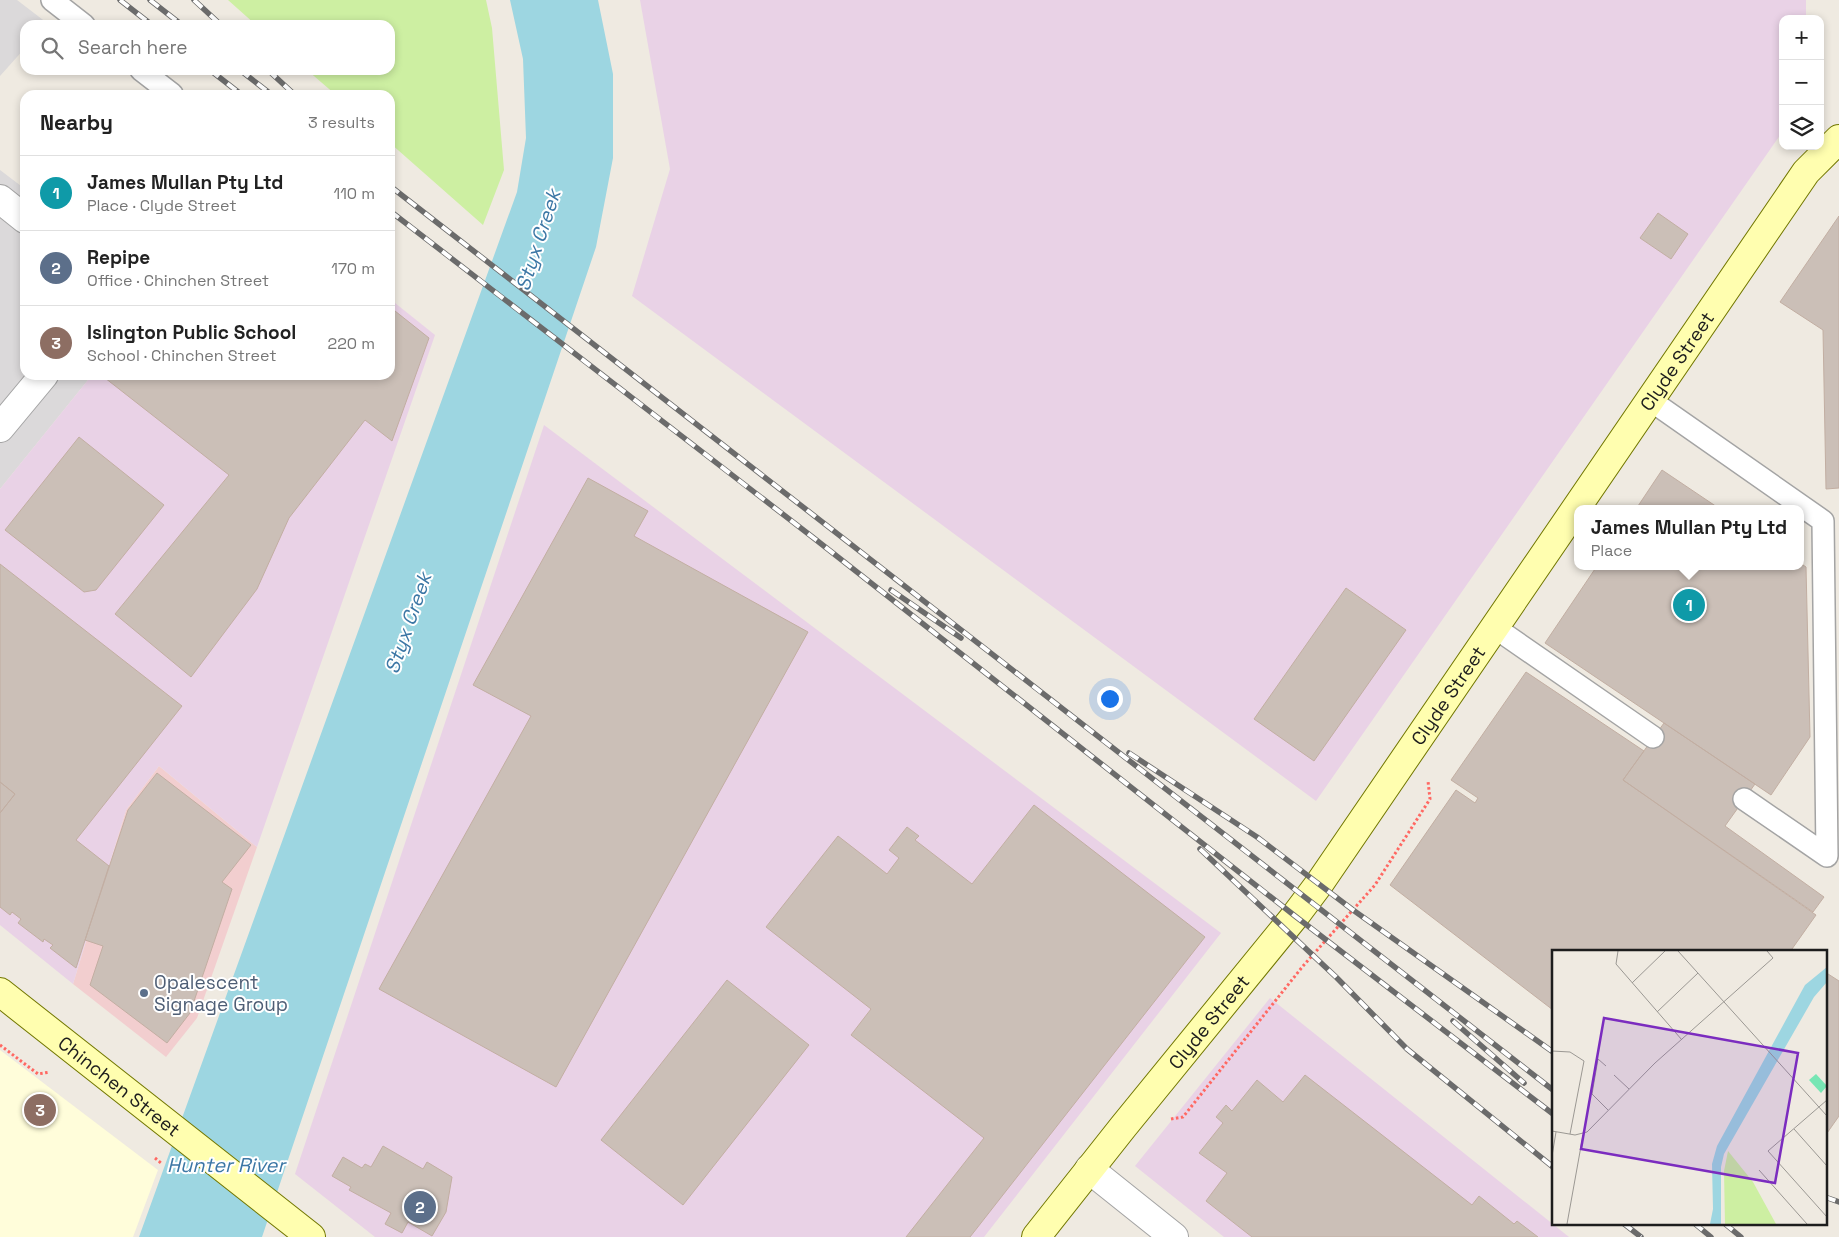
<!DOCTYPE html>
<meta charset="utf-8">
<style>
body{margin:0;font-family:"Space Grotesk",sans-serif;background:#f2f2f2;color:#222}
.controls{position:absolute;right:15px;top:15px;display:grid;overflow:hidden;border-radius:10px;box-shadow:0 2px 8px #0003}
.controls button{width:45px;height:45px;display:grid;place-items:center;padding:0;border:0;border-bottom:1px solid #e0e0e0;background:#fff;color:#222;font:25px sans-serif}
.you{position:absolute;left:1109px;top:698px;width:18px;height:18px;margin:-12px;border:4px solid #fff;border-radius:50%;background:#1a73e8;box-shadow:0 0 0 8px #1a73e833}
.badge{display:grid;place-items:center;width:32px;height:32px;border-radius:50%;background:#c9000d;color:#fff;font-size:16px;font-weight:700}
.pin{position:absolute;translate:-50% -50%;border:2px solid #fff;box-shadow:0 1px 5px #0006}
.popup{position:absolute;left:1574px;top:505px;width:230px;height:65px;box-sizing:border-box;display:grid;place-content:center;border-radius:10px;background:#fff;filter:drop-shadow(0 1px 4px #0005);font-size:16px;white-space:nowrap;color:#767676}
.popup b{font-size:19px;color:#222}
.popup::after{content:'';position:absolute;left:50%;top:100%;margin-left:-10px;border:10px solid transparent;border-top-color:#fff}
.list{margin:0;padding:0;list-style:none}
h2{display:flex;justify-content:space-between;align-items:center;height:65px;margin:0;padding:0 20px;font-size:21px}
h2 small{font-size:16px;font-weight:400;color:#767676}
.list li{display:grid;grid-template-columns:32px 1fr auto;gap:15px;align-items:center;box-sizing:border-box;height:75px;padding:0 20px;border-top:1px solid #e0e0e0}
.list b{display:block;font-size:19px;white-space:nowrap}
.list p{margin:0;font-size:16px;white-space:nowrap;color:#767676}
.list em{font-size:16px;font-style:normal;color:#767676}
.icon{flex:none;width:28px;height:28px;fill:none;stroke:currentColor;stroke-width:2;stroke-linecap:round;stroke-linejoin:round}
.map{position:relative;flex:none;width:1839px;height:1237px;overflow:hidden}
.search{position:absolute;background:#fff;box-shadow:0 2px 8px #0003;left:20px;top:20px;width:375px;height:55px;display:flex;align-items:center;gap:12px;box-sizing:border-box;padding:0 18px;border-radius:15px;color:#767676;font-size:19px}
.panel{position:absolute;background:#fff;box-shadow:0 2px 8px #0003;left:20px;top:90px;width:375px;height:290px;border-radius:15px}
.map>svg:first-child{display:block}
</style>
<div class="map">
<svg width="1839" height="1237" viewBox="0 0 1839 1237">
<rect width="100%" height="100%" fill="#efeae1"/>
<path fill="#dbd9da" d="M 0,0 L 17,0 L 47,23 L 45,25 L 25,25 L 25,48 L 0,76 Z
M 0,170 L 25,189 L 25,375 L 92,375 L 0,489 Z"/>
<path fill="#f2cecf" d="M 159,766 L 257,847 L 197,1018 L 166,1057 L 73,984 L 126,810 Z"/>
<path fill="#e9d2e6" d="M 640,0 L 1806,0 L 1806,19 L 1783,19 L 1783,131 L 1316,801 L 632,296 L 670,169 Z
M 390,299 L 435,335 L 257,847 L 159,766 L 126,810 L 73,984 L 0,925 L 0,489 L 92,375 L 390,375 Z
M 544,425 L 1221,933 L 984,1237 L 375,1237 L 295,1174 Z
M 1270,998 L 1569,1237 L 1224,1237 L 1135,1166 Z"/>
<path fill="#fffdda" d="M 0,1050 L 158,1170 L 133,1237 L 0,1237 Z"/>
<path fill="#cdefa2" d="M 228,0 L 486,0 L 492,28 L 504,170 L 483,225 L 390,143 L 390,95 L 336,95 L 307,70 L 390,70 L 390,25 L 256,25 Z"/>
<path fill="#9dd6e1" d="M 510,0 L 598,0 L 613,74 L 613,158 L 596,247 L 262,1237 L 139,1237 L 517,192 L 526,138 L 523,59 Z"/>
<path fill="#cbbfb7" stroke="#c2aea2" d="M 1658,213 L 1688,234 L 1671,259 L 1640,238 Z
M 1839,216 L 1839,488 L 1826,489 L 1823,330 L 1780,302 Z
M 390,307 L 429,338 L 392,441 L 365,420 L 289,518 L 257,589 L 191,677 L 115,614 L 229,475 L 105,378 L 107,375 L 390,375 Z
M 79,437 L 164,505 L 96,590 L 84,592 L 5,530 Z
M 1662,470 L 1720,509 L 1636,509 Z
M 588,478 L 648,511 L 634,536 L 808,632 L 556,1087 L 379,989 L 531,716 L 473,685 Z
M 1800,563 L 1806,567 L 1810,737 L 1771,795 L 1545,643 L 1597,566 L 1800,566 Z
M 0,564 L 182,706 L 76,840 L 109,866 L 76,968 L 50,948 L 53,945 L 44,939 L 43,942 L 18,923 L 21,919 L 12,912 L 10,915 L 0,907 L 0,813 L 15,794 L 0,782 Z
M 1346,588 L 1406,630 L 1314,761 L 1254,719 Z
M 1526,672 L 1644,751 L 1623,780 L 1816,915 L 1792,949 L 1795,951 L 1553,951 L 1553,1010 L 1390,885 L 1456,790 L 1475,803 L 1478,798 L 1451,780 Z
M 1664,723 L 1755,784 L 1725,826 L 1824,897 L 1813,912 L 1623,780 Z
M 157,773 L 251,845 L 222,882 L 232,889 L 190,1013 L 167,1043 L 90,985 L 103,946 L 85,940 L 128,810 Z
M 0,782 L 15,794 L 0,813 Z
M 1034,805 L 1205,937 L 970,1237 L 906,1237 L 984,1138 L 851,1035 L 871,1009 L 766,927 L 838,836 L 887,874 L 899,858 L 889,850 L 907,827 L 919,836 L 915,840 L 972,884 Z
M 1825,972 L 1839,981 L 1839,1116 L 1825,1136 Z
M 727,980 L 809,1045 L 683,1205 L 601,1140 Z
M 1305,1075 L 1472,1205 L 1479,1196 L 1514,1224 L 1517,1221 L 1538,1237 L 1252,1237 L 1206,1201 L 1227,1173 L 1199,1153 L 1223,1123 L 1216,1117 L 1226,1105 L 1232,1111 L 1257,1080 L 1283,1102 Z
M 383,1146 L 423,1169 L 427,1162 L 452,1177 L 446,1212 L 432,1236 L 408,1222 L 402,1233 L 385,1224 L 391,1213 L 349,1190 L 351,1187 L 332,1176 L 343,1157 L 362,1168 L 365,1164 L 371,1167 Z"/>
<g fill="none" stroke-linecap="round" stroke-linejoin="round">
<defs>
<path id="lane" d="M 52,0 L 84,25
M 141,70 L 172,94
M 1650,400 L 1823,521 L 1827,856 L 1744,799
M 1494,627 L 1653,737"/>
<path id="street" d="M 0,199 L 25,219
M 0,428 L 44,375
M 1089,1169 L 1174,1237"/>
<g id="secondary">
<path id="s1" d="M 0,992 L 311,1237"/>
<path id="s2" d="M 1036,1237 L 1123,1127 L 1295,916 L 1319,884 L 1806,172 L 1839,139"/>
</g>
</defs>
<use href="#lane" stroke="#a4a4a4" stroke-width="24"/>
<use href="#street" stroke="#a4a4a4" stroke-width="30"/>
<use href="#secondary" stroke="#727700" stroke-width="30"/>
<path stroke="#ff6862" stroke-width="3" stroke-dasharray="2.5 2.5" stroke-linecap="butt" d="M 0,1045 L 38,1074 L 50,1072
M 1171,1119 L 1183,1117 L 1303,966 L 1375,885 L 1430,799 L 1428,781
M 155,1158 L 161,1163"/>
<use href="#lane" stroke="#fff" stroke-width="21"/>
<use href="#street" stroke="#fff" stroke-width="28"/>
<use href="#secondary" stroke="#fffeaf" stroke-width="28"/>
<defs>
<path id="rail" d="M 120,0 L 152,25
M 150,0 L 182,25
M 194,0 L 221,25
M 210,70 L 242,95
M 240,70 L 272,95
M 268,70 L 295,95
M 390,186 L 1553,1090
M 390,211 L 815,539 L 1295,916 L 1553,1114
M 891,590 L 961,638
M 1129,753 L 1257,837 L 1353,910 L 1553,1052
M 1200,849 L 1336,977 L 1407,1049 L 1553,1167
M 1453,1021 L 1524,1083
M 1825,1197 L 1839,1202
M 1623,1223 L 1641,1237
M 1694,1223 L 1711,1237
M 1724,1223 L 1741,1237"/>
</defs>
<use href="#rail" stroke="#6b6b6b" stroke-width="5.5"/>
<use href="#rail" stroke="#fff" stroke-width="4" stroke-dasharray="11" stroke-linecap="butt"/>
</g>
<circle fill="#5c6f8a" stroke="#fff" stroke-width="2" cx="144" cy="993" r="5"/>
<g text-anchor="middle" stroke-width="4" stroke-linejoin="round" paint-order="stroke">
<g font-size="19" fill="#1d1d1d" stroke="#fff">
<text dy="7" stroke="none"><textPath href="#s2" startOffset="1086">Clyde Street</textPath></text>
<text dy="7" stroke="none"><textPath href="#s2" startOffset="681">Clyde Street</textPath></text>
<text dy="7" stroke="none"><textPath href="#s2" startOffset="276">Clyde Street</textPath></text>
<text dy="7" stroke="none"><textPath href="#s1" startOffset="152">Chinchen Street</textPath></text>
</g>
<g font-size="19" fill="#4e5e75" stroke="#fff" text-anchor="start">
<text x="154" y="989">Opalescent<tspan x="154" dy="22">Signage Group</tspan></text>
</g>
<g font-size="20" font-style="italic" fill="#3c77a5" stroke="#fff">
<text transform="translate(538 240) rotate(-72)" y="7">Styx Creek</text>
<text transform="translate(408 623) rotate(-71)" y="7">Styx Creek</text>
<text x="226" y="1172">Hunter River</text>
</g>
</g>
<g transform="translate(1552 950)">
<rect width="275" height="275" fill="#efeae1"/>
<path d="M 176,201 L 201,232 L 224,274 L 173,274 L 172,221 Z" fill="#cdefa2"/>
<path d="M 264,124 L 275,136 L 269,143 L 257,130 Z" fill="#77e6b4"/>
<path d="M 275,17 L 275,32 L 262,47 L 172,204 L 169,217 L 169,274 L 158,274 L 161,259 L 160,214 L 165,196 L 253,35 Z" fill="#9dd6e1"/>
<path fill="none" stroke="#9b9893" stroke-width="1" d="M 66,1 L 64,14 L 130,90M 126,1 L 275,166M 80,33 L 113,1M 105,62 L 146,23M 0,101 L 18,102 L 32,111 L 18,184M 54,116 L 46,109 L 40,144 L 56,160M 62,125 L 77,139M 275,150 L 216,201 L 275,267M 242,179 L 275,216M 0,181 L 23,185 L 35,182 L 103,113 L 221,8 L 215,1M 0,206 L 4,182M 207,220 L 255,274M 15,274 L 31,185"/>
<path fill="#7b2cbf" fill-opacity="0.15" stroke="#7b2cbf" stroke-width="2.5" d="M 52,68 L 246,103 L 223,233 L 29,199 Z"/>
<rect width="275" height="275" fill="none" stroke="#1d1d1d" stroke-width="2.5"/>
</g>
</svg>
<div class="controls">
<button>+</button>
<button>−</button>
<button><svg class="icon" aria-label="layers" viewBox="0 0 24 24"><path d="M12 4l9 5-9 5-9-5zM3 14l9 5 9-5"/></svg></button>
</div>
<div class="you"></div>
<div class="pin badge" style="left:1689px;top:605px;background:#0f9aa8">1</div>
<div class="popup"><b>James Mullan Pty Ltd</b>Place</div>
<div class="pin badge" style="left:420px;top:1207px;background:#5c6f8a">2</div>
<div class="pin badge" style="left:40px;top:1110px;background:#8d6e63">3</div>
<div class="search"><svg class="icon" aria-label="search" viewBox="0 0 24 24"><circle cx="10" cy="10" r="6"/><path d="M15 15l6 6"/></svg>Search here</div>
<section class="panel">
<h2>Nearby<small>3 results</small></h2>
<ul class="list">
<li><span class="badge" style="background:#0f9aa8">1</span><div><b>James Mullan Pty Ltd</b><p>Place · Clyde Street</p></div><em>110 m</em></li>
<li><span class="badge" style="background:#5c6f8a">2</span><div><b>Repipe</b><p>Office · Chinchen Street</p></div><em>170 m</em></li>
<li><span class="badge" style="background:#8d6e63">3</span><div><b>Islington Public School</b><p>School · Chinchen Street</p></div><em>220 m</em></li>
</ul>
</section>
</div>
